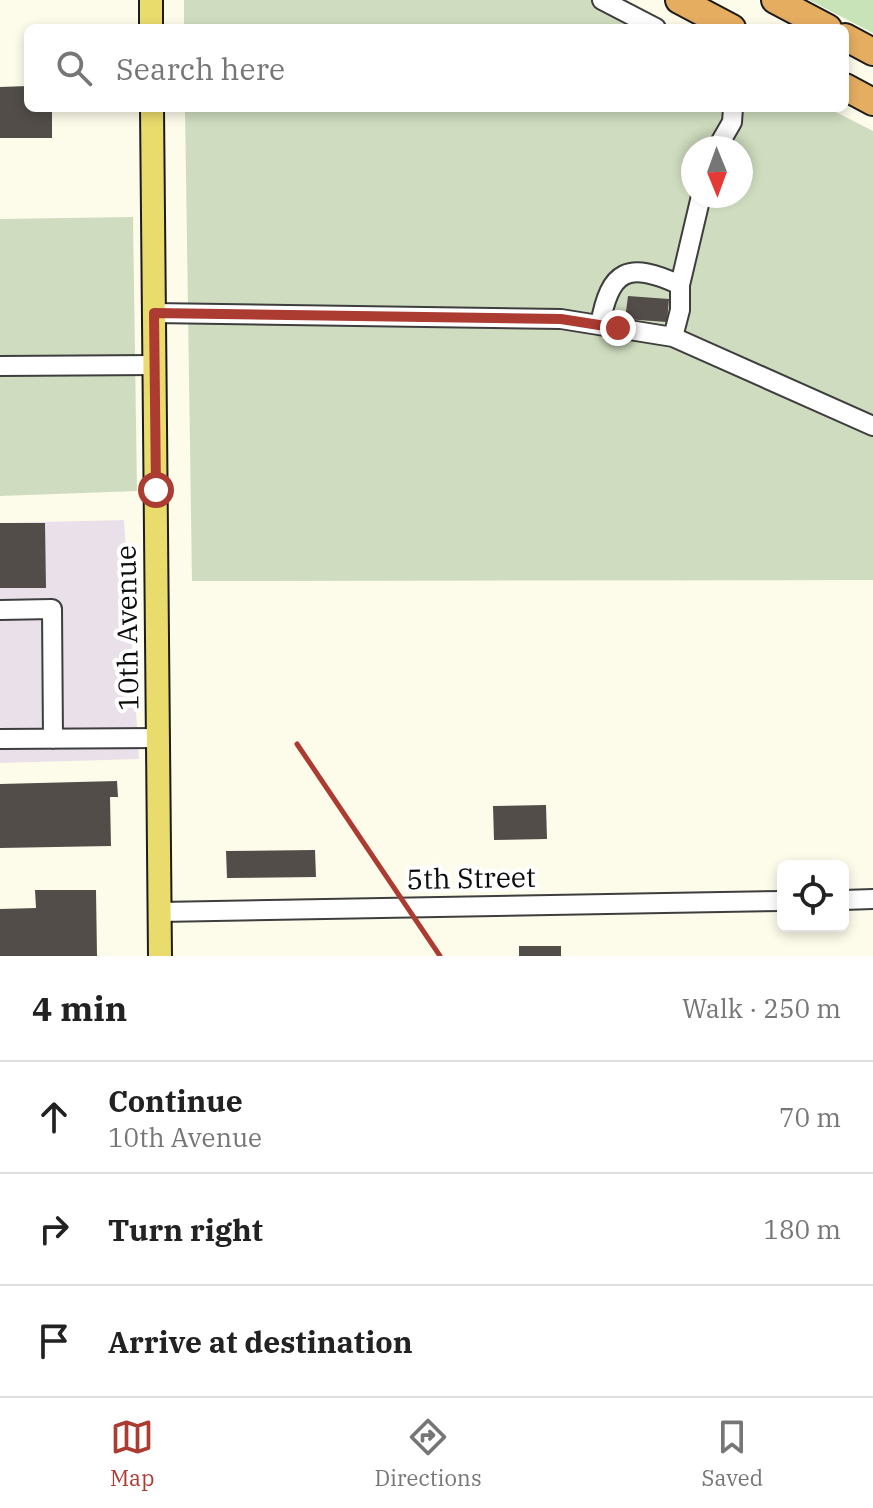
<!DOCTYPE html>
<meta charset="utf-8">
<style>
body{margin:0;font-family:"IBM Plex Serif",serif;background:#f2f2f2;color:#222}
.controls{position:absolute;right:24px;bottom:24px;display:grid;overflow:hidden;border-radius:12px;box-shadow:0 4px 12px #0003}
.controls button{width:72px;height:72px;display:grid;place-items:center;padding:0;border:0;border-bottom:2px solid #e0e0e0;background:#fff;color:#222;font:40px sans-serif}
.compass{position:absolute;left:681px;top:136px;width:72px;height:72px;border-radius:50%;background:#fff;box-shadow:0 4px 12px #0003;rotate:179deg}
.stop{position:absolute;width:24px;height:24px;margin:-18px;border:6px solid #ac3b32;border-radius:50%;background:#fff}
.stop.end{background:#ac3b32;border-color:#fff;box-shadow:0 2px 8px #0008}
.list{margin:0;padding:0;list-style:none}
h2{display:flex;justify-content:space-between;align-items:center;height:104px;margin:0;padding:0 32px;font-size:34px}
h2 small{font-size:26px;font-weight:400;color:#767676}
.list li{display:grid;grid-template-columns:52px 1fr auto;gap:24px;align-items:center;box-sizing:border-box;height:112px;padding:0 32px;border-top:2px solid #e0e0e0}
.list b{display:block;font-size:30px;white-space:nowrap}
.list p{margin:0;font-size:26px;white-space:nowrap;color:#767676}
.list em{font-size:26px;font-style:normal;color:#767676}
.icon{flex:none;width:44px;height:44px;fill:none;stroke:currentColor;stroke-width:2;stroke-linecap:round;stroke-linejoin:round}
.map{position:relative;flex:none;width:873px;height:956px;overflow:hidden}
.search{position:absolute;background:#fff;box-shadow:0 4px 12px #0003;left:24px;right:24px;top:24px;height:88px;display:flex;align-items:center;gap:20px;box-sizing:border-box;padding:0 28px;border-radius:12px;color:#767676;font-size:30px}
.sheet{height:440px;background:#fff}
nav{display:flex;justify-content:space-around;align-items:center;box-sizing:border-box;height:112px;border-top:2px solid #e0e0e0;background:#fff;font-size:22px;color:#767676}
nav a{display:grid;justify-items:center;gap:4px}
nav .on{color:#ac3b32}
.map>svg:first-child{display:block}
</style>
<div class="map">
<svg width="873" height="956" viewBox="0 0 873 956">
<rect width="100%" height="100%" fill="#fdfceb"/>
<path fill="#e9e0e9" d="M 124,520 L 139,759 L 0,763 L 0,523 Z"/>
<path fill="#c9e3b8" d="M 809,0 L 873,0 L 873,34 L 873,33 Z"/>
<path fill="#cfdcbf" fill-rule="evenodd" d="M 184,0 L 619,0 L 673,28 L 184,28 Z
M 185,108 L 828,108 L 873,131 L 873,580 L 192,581 ZM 693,148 L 741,148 L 741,196 L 693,196 Z
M 133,217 L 137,491 L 0,496 L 0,219 Z"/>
<path fill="#524d48" d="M 28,86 L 28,108 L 52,108 L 52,138 L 0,138 L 0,87 Z
M 628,296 L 669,299 L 667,322 L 625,319 Z
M 0,523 L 45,523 L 46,588 L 0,588 Z
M 117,781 L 118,797 L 110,797 L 111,846 L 0,848 L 0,784 Z
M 546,805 L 547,839 L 494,840 L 493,806 Z
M 315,850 L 316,877 L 227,878 L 226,851 Z
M 35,890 L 96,890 L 97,956 L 0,956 L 0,909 L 36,908 Z
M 519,946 L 561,946 L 561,956 L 519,956 Z"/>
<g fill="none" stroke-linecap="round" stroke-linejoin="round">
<defs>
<path id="minor" d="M 602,0 L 656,28
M 717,148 L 732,122 L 733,108
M 680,285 L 701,196
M 154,313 L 561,319 L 673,337 L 873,426
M 600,325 C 610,269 628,261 680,285 L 680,310 L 673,337
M 0,366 L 155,365
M 0,610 L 52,609 L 53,739
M 0,739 L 159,738
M 843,900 L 873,899
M 160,912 L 783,901"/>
<path id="major" d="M 151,0 L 151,28
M 152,108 L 160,956"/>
<path id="highway" d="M 679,0 L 732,28
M 775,0 L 828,28
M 845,37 L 873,52
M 845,87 L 873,102"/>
</defs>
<use href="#minor" stroke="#3e3e3e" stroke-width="22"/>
<use href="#major" stroke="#1c1c1c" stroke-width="26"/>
<use href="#highway" stroke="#1c1c1c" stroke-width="30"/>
<use href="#minor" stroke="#fff" stroke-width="18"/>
<use href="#major" stroke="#eadb6d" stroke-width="22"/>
<use href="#highway" stroke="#e5ad60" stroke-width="26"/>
<path stroke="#ac3b32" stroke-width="5" d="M 297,744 L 440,956"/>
</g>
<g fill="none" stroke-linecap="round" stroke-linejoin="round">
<path stroke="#ac3b32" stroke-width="10" d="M 156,490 L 154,313 L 561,319 L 618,328"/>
</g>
<g text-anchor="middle" stroke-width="8" stroke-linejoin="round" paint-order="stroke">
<g font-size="28" fill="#0b0b0b" stroke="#fff">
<text transform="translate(127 628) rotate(-91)" y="10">10th Avenue</text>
<text transform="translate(471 878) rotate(-1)" y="10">5th Street</text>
</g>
</g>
</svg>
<div class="controls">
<button><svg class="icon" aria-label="locate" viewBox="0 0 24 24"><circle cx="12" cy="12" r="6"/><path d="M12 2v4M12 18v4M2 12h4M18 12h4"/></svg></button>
</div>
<svg class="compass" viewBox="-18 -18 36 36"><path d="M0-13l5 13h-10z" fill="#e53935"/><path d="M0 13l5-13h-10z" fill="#767676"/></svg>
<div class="stop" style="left:156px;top:490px"></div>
<div class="stop end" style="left:618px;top:328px"></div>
<div class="search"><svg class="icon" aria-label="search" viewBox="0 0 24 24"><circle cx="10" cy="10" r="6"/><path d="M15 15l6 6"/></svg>Search here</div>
</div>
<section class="sheet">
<h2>4 min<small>Walk · 250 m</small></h2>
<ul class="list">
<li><svg class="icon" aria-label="ahead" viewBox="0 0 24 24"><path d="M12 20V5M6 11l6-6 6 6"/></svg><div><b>Continue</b><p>10th Avenue</p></div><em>70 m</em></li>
<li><svg class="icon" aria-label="right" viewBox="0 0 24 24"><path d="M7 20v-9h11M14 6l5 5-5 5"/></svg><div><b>Turn right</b></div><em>180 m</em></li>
<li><svg class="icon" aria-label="arrive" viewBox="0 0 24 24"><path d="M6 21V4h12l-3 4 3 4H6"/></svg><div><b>Arrive at destination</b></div></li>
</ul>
</section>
<nav>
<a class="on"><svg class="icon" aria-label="map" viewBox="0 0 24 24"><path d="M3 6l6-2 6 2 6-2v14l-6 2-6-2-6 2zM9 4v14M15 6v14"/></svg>Map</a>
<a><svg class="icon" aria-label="directions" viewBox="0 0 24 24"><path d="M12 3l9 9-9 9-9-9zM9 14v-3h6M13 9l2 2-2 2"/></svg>Directions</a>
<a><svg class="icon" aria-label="saved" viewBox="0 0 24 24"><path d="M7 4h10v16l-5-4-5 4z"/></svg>Saved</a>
</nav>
